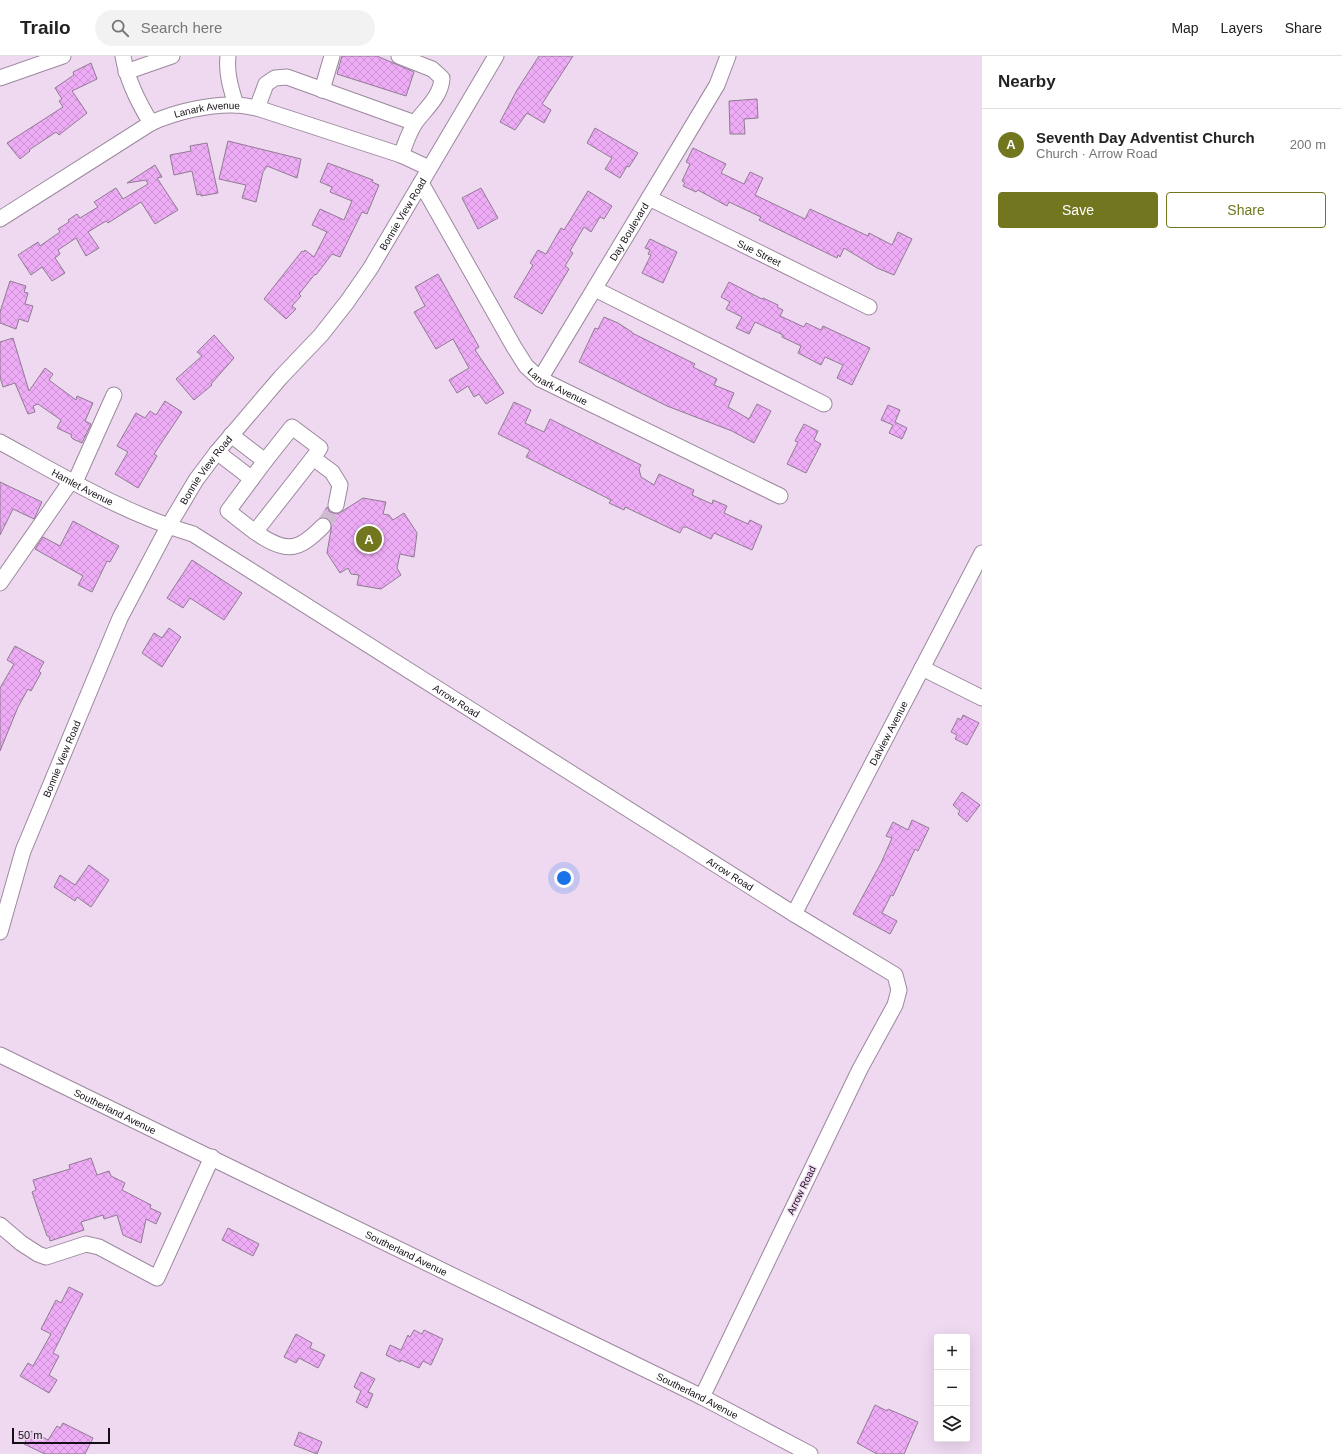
<!DOCTYPE html>
<meta charset="utf-8">
<style>
body{margin:0;font-family:Helvetica,sans-serif;background:#f2f2f2;color:#222}
.controls{position:absolute;right:12px;bottom:12px;display:grid;overflow:hidden;border-radius:4px;box-shadow:0 4px 16px #0002}
.controls button{width:36px;height:36px;display:grid;place-items:center;padding:0;border:0;border-bottom:1px solid #e0e0e0;background:#fff;color:#222;font:20px sans-serif}
.scale{position:absolute;left:12px;bottom:10px;width:98px;box-sizing:border-box;padding-left:4px;border:2px solid #150e16;border-top:0;font-size:11px;line-height:14px;white-space:nowrap;color:#150e16;-webkit-text-stroke:3px #efd9f1;paint-order:stroke}
.you{position:absolute;left:564px;top:822px;width:14px;height:14px;margin:-10px;border:3px solid #fff;border-radius:50%;background:#1a73e8;box-shadow:0 0 0 6px #1a73e833}
.badge{display:grid;place-items:center;width:26px;height:26px;border-radius:50%;background:#71761f;color:#fff;font-size:13px;font-weight:700}
.pin{position:absolute;translate:-50% -50%;border:2px solid #fff;box-shadow:0 1px 4px #0006}
.list{margin:0;padding:0;list-style:none}
h2{display:flex;justify-content:space-between;align-items:center;height:52px;margin:0;padding:0 16px;font-size:17px}
h2 small{font-size:13px;font-weight:400;color:#767676}
.list li{display:grid;grid-template-columns:26px 1fr auto;gap:12px;align-items:center;box-sizing:border-box;height:72px;padding:0 16px;border-top:1px solid #e0e0e0}
.list b{display:block;font-size:15px;white-space:nowrap}
.list p{margin:0;font-size:13px;white-space:nowrap;color:#767676}
.list em{font-size:13px;font-style:normal;color:#767676}
.actions{display:flex;gap:8px;padding:12px 16px}
.actions a{flex:1;padding:9px 0;border:1px solid #71761f;border-radius:4px;text-align:center;font-size:14px;color:#71761f}
.actions .main{background:#71761f;color:#fff}
.icon{flex:none;width:22px;height:22px;fill:none;stroke:currentColor;stroke-width:2;stroke-linecap:round;stroke-linejoin:round}
.map{position:relative;flex:none;width:982px;height:1398px;overflow:hidden}
header{display:flex;align-items:center;gap:24px;box-sizing:border-box;height:56px;padding:0 20px;background:#fff;border-bottom:1px solid #e0e0e0}
header strong{font-size:19px}
nav{display:flex;gap:22px;margin-inline-start:auto;font-size:14px}
.search{width:280px;height:36px;background:#f2f2f2;display:flex;align-items:center;gap:10px;box-sizing:border-box;padding:0 14px;border-radius:22px;color:#767676;font-size:15px}
main{display:flex}
aside{flex:1;background:#fff}
.map>svg:first-child{display:block}
</style>
<header>
<strong>Trailo</strong>
<div class="search"><svg class="icon" aria-label="search" viewBox="0 0 24 24"><circle cx="10" cy="10" r="6"/><path d="M15 15l6 6"/></svg>Search here</div>
<nav><a>Map</a><a>Layers</a><a>Share</a></nav>
</header>
<main>
<div class="map">
<svg width="982" height="1398" viewBox="0 0 982 1398">
<defs>
<pattern id="building-cross-hatch" width="8" height="8" patternUnits="userSpaceOnUse"><rect width="8" height="8" fill="#eeacf6"/><path d="M0 0l8 8M0 8l8-8" fill="none" stroke="#cb93d2"/></pattern>
</defs>
<rect width="100%" height="100%" fill="#efd9f1"/>
<path fill="url(#building-cross-hatch)" stroke="#8f7b91" d="M 342,0 L 377,0 L 414,16 L 406,40 L 337,18 Z
M 539,0 L 573,0 L 542,48 L 551,54 L 544,67 L 527,57 L 515,74 L 500,66 L 517,34 Z
M 91,7 L 97,23 L 72,35 L 87,57 L 59,79 L 56,76 L 29,94 L 30,95 L 20,103 L 7,87 L 63,51 L 59,45 L 62,43 L 55,32 L 74,19 L 73,16 Z
M 757,43 L 758,62 L 744,63 L 745,78 L 730,78 L 729,45 Z
M 595,72 L 638,97 L 629,111 L 627,110 L 620,122 L 605,113 L 612,102 L 587,87 Z
M 228,85 L 301,103 L 297,122 L 267,110 L 263,116 L 256,146 L 242,142 L 246,129 L 219,123 Z
M 207,87 L 218,137 L 201,140 L 201,138 L 197,139 L 192,115 L 174,119 L 170,99 L 191,95 L 190,90 Z
M 693,92 L 726,108 L 721,117 L 744,128 L 750,116 L 763,122 L 755,139 L 805,163 L 810,153 L 868,180 L 869,177 L 892,189 L 898,176 L 912,183 L 894,219 L 877,212 L 844,192 L 840,201 L 838,199 L 837,202 L 759,164 L 761,161 L 729,146 L 727,150 L 698,134 L 696,136 L 683,130 L 685,127 L 682,125 L 690,108 L 686,106 Z
M 328,107 L 373,124 L 372,126 L 379,129 L 367,158 L 362,156 L 340,201 L 332,198 L 316,219 L 315,218 L 299,238 L 301,240 L 292,250 L 296,253 L 286,263 L 264,243 L 302,195 L 304,196 L 305,194 L 314,201 L 327,176 L 312,169 L 320,153 L 344,164 L 352,145 L 330,136 L 332,131 L 320,126 Z
M 155,109 L 162,121 L 157,122 L 178,154 L 155,168 L 141,146 L 108,167 L 106,165 L 88,176 L 99,192 L 86,200 L 76,182 L 58,194 L 60,198 L 55,202 L 65,217 L 52,225 L 42,211 L 31,219 L 18,199 L 38,186 L 40,190 L 60,176 L 58,173 L 69,166 L 68,164 L 77,158 L 80,162 L 98,151 L 94,146 L 116,132 L 123,143 L 148,128 L 146,124 L 127,127 Z
M 481,132 L 498,162 L 478,173 L 462,142 Z
M 588,135 L 612,150 L 604,163 L 600,161 L 591,176 L 584,171 L 570,195 L 573,197 L 565,210 L 569,213 L 542,258 L 514,241 L 533,209 L 530,207 L 538,194 L 546,198 L 561,172 L 564,174 Z
M 650,183 L 677,196 L 663,227 L 642,217 L 651,199 L 648,198 L 650,194 L 645,192 Z
M 438,218 L 479,291 L 475,294 L 504,337 L 486,348 L 479,338 L 474,341 L 468,330 L 457,337 L 449,324 L 469,312 L 453,283 L 436,293 L 414,256 L 425,250 L 415,231 Z
M 10,225 L 26,230 L 24,236 L 28,237 L 25,248 L 33,250 L 28,266 L 19,263 L 16,273 L 0,267 L 0,256 Z
M 729,226 L 762,243 L 763,242 L 778,249 L 777,251 L 783,254 L 780,260 L 804,271 L 806,267 L 821,274 L 823,270 L 870,292 L 852,329 L 837,322 L 843,309 L 825,301 L 821,309 L 798,297 L 801,290 L 782,281 L 783,279 L 755,266 L 749,278 L 736,272 L 742,261 L 726,253 L 730,246 L 721,241 Z
M 604,261 L 618,267 L 632,276 L 632,277 L 695,308 L 693,311 L 717,323 L 714,329 L 734,337 L 728,351 L 749,363 L 757,348 L 771,355 L 754,387 L 732,375 L 667,350 L 579,306 L 595,272 L 598,273 Z
M 214,279 L 234,302 L 211,328 L 212,329 L 194,344 L 176,323 L 202,300 L 197,296 Z
M 13,282 L 29,335 L 45,312 L 53,318 L 49,324 L 76,344 L 77,340 L 93,347 L 85,365 L 91,368 L 82,387 L 73,383 L 71,381 L 72,379 L 57,372 L 61,364 L 38,348 L 33,350 L 35,356 L 28,358 L 15,327 L 3,331 L 0,321 L 0,286 Z
M 165,345 L 182,356 L 154,398 L 157,400 L 138,432 L 115,418 L 128,396 L 117,390 L 136,357 L 145,362 L 150,355 L 156,359 Z
M 514,346 L 531,354 L 525,367 L 544,376 L 550,363 L 641,409 L 639,413 L 641,421 L 654,429 L 659,418 L 694,434 L 692,439 L 712,448 L 713,444 L 727,450 L 724,457 L 748,468 L 750,464 L 762,470 L 752,494 L 714,477 L 711,483 L 686,471 L 683,471 L 680,477 L 625,451 L 624,454 L 609,447 L 611,444 L 526,401 L 530,394 L 498,378 Z
M 888,349 L 900,354 L 895,366 L 907,372 L 902,383 L 889,377 L 893,369 L 881,364 Z
M 804,368 L 818,375 L 814,384 L 821,388 L 806,417 L 787,408 L 798,386 L 795,385 Z
M 0,426 L 42,446 L 34,463 L 13,453 L 0,479 Z
M 363,442 L 386,446 L 383,458 L 389,459 L 393,464 L 404,457 L 417,477 L 414,501 L 400,498 L 397,512 L 401,519 L 381,533 L 357,529 L 359,519 L 351,518 L 348,512 L 340,517 L 327,497 L 332,468 L 329,463 L 321,461 L 327,451 L 330,456 L 338,458 Z
M 73,465 L 119,490 L 110,506 L 107,505 L 92,536 L 78,529 L 83,520 L 35,493 L 43,481 L 60,490 Z
M 192,504 L 242,537 L 224,564 L 190,542 L 183,552 L 167,542 Z
M 169,572 L 181,581 L 162,611 L 142,597 L 154,577 L 162,582 Z
M 15,590 L 44,606 L 39,615 L 41,617 L 31,635 L 28,633 L 18,651 L 0,695 L 0,632 L 14,608 L 7,604 Z
M 963,659 L 979,667 L 967,689 L 955,683 L 957,679 L 951,676 L 958,662 L 961,664 Z
M 962,736 L 980,749 L 967,766 L 958,758 L 960,755 L 953,749 Z
M 912,764 L 929,772 L 918,795 L 915,793 L 893,840 L 891,839 L 882,857 L 897,865 L 890,878 L 853,858 L 881,807 L 892,782 L 886,780 L 893,766 L 908,774 Z
M 89,809 L 109,824 L 91,851 L 77,841 L 75,845 L 54,831 L 60,819 L 75,829 Z
M 91,1102 L 97,1119 L 109,1115 L 111,1120 L 125,1127 L 122,1134 L 151,1149 L 150,1152 L 161,1157 L 156,1168 L 146,1163 L 141,1187 L 123,1179 L 117,1159 L 104,1163 L 103,1159 L 81,1166 L 84,1174 L 50,1185 L 49,1180 L 47,1180 L 32,1136 L 36,1134 L 33,1124 L 70,1113 L 69,1109 Z
M 228,1172 L 259,1188 L 253,1200 L 222,1184 Z
M 69,1231 L 83,1238 L 53,1297 L 59,1300 L 49,1319 L 57,1324 L 49,1337 L 20,1320 L 28,1307 L 33,1310 L 51,1278 L 41,1273 L 56,1244 L 61,1247 Z
M 414,1274 L 422,1278 L 424,1274 L 443,1283 L 431,1309 L 423,1305 L 419,1312 L 401,1304 L 400,1306 L 386,1299 L 390,1289 L 401,1294 L 408,1279 L 410,1281 Z
M 296,1278 L 312,1287 L 310,1292 L 325,1299 L 318,1312 L 299,1302 L 296,1307 L 284,1301 Z
M 361,1316 L 375,1323 L 368,1336 L 373,1338 L 367,1352 L 356,1346 L 361,1335 L 354,1331 Z
M 875,1349 L 887,1355 L 888,1353 L 918,1366 L 904,1398 L 877,1398 L 857,1387 Z
M 63,1367 L 93,1382 L 85,1398 L 45,1398 L 24,1388 L 31,1375 L 48,1384 L 57,1370 L 60,1372 Z
M 299,1376 L 322,1386 L 317,1398 L 294,1389 Z"/>
<g fill="none" stroke-linecap="round" stroke-linejoin="round">
<path stroke="#cebbd0" stroke-width="15" stroke-dasharray="15 8" stroke-linecap="butt" d="M 323,470 L 336,449"/>
<defs>
<g id="minor">
<path d="M 123,0 C 127,24 138,46 151,67"/>
<path d="M 228,0 C 226,17 231,33 236,49"/>
<path d="M 399,0 L 432,13 L 442,22 C 441,41 425,53 415,67 C 409,76 405,89 401,99"/>
<path d="M 126,16 L 172,0"/>
<path d="M 0,22 L 63,0"/>
<path d="M 322,34 L 332,0"/>
<path d="M 257,52 L 266,28 L 275,22 L 287,21 L 415,67"/>
<path id="s1" d="M 421,127 L 514,291 L 526,310 L 540,323 L 780,440"/>
<path id="s2" d="M 649,142 L 869,251"/>
<path id="s3" d="M 0,163 L 151,67 C 175,56 209,48 236,49 C 243,49 250,51 257,52 L 401,99 L 429,112"/>
<path d="M 595,233 L 824,348"/>
<path id="s4" d="M 540,323 L 717,29 L 728,0"/>
<path d="M 231,379 L 265,405 L 292,371 L 320,392 L 313,402 L 332,416 L 340,429 L 336,449"/>
<path id="s5" d="M 0,386 C 62,420 125,458 193,478 L 794,858 L 895,919 L 899,934 L 895,949 L 860,1013 L 702,1341"/>
<path d="M 217,396 L 252,423"/>
<path d="M 265,405 L 228,455 C 244,467 275,496 295,490 C 305,488 316,477 323,470"/>
<path d="M 75,426 L 114,339"/>
<path d="M 255,476 L 313,402"/>
<path d="M 0,527 L 71,425"/>
<path d="M 922,612 L 982,642"/>
<path id="s6" d="M 794,858 L 982,497"/>
<path id="s7" d="M 0,876 L 23,795 L 120,562 L 168,471 L 196,424 L 217,396 L 281,321 L 321,279 L 347,246 L 370,213 L 496,0"/>
<path id="s8" d="M 0,999 L 702,1341 L 810,1398"/>
<path d="M 0,1169 L 21,1187 L 38,1198 L 46,1201 L 86,1188 L 99,1191 L 157,1222 L 212,1101"/>
</g>
</defs>
<use href="#minor" stroke="#9c889e" stroke-width="17"/>
<use href="#minor" stroke="#fff" stroke-width="15"/>
</g>
<g text-anchor="middle" stroke-width="3" stroke-linejoin="round" paint-order="stroke">
<g font-size="10" fill="#150e16" stroke="#efd9f1">
<text dy="4" stroke="none"><textPath href="#s3" startOffset="237">Lanark Avenue</textPath></text>
<text dy="4" stroke="none"><textPath href="#s7" startOffset="832">Bonnie View Road</textPath></text>
<text dy="4" stroke="none"><textPath href="#s4" startOffset="172">Day Boulevard</textPath></text>
<text dy="4" stroke="none"><textPath href="#s2" startOffset="123">Sue Street</textPath></text>
<text dy="4" stroke="none"><textPath href="#s1" startOffset="249">Lanark Avenue</textPath></text>
<text dy="4" stroke="none"><textPath href="#s7" startOffset="508">Bonnie View Road</textPath></text>
<text dy="4" stroke="none"><textPath href="#s5" startOffset="94">Hamlet Avenue</textPath></text>
<text dy="4" stroke="none"><textPath href="#s5" startOffset="526">Arrow Road</textPath></text>
<text dy="4" stroke="none"><textPath href="#s6" startOffset="204">Dalview Avenue</textPath></text>
<text dy="4" stroke="none"><textPath href="#s7" startOffset="184">Bonnie View Road</textPath></text>
<text dy="4" stroke="none"><textPath href="#s5" startOffset="850">Arrow Road</textPath></text>
<text dy="4" stroke="none"><textPath href="#s8" startOffset="128">Southerland Avenue</textPath></text>
<text transform="translate(801 1134) rotate(-64)" y="4">Arrow Road</text>
<text dy="4" stroke="none"><textPath href="#s8" startOffset="452">Southerland Avenue</textPath></text>
<text dy="4" stroke="none"><textPath href="#s8" startOffset="776">Southerland Avenue</textPath></text>
</g>
</g>
</svg>
<div class="controls">
<button>+</button>
<button>−</button>
<button><svg class="icon" aria-label="layers" viewBox="0 0 24 24"><path d="M12 4l9 5-9 5-9-5zM3 14l9 5 9-5"/></svg></button>
</div>
<div class="scale">50 m</div>
<div class="you"></div>
<div class="pin badge" style="left:369px;top:483px">A</div>
</div>
<aside>
<h2>Nearby<small></small></h2>
<ul class="list">
<li><span class="badge">A</span><div><b>Seventh Day Adventist Church</b><p>Church · Arrow Road</p></div><em>200 m</em></li>
</ul>
<div class="actions"><a class="main">Save</a><a>Share</a></div>
</aside>
</main>
